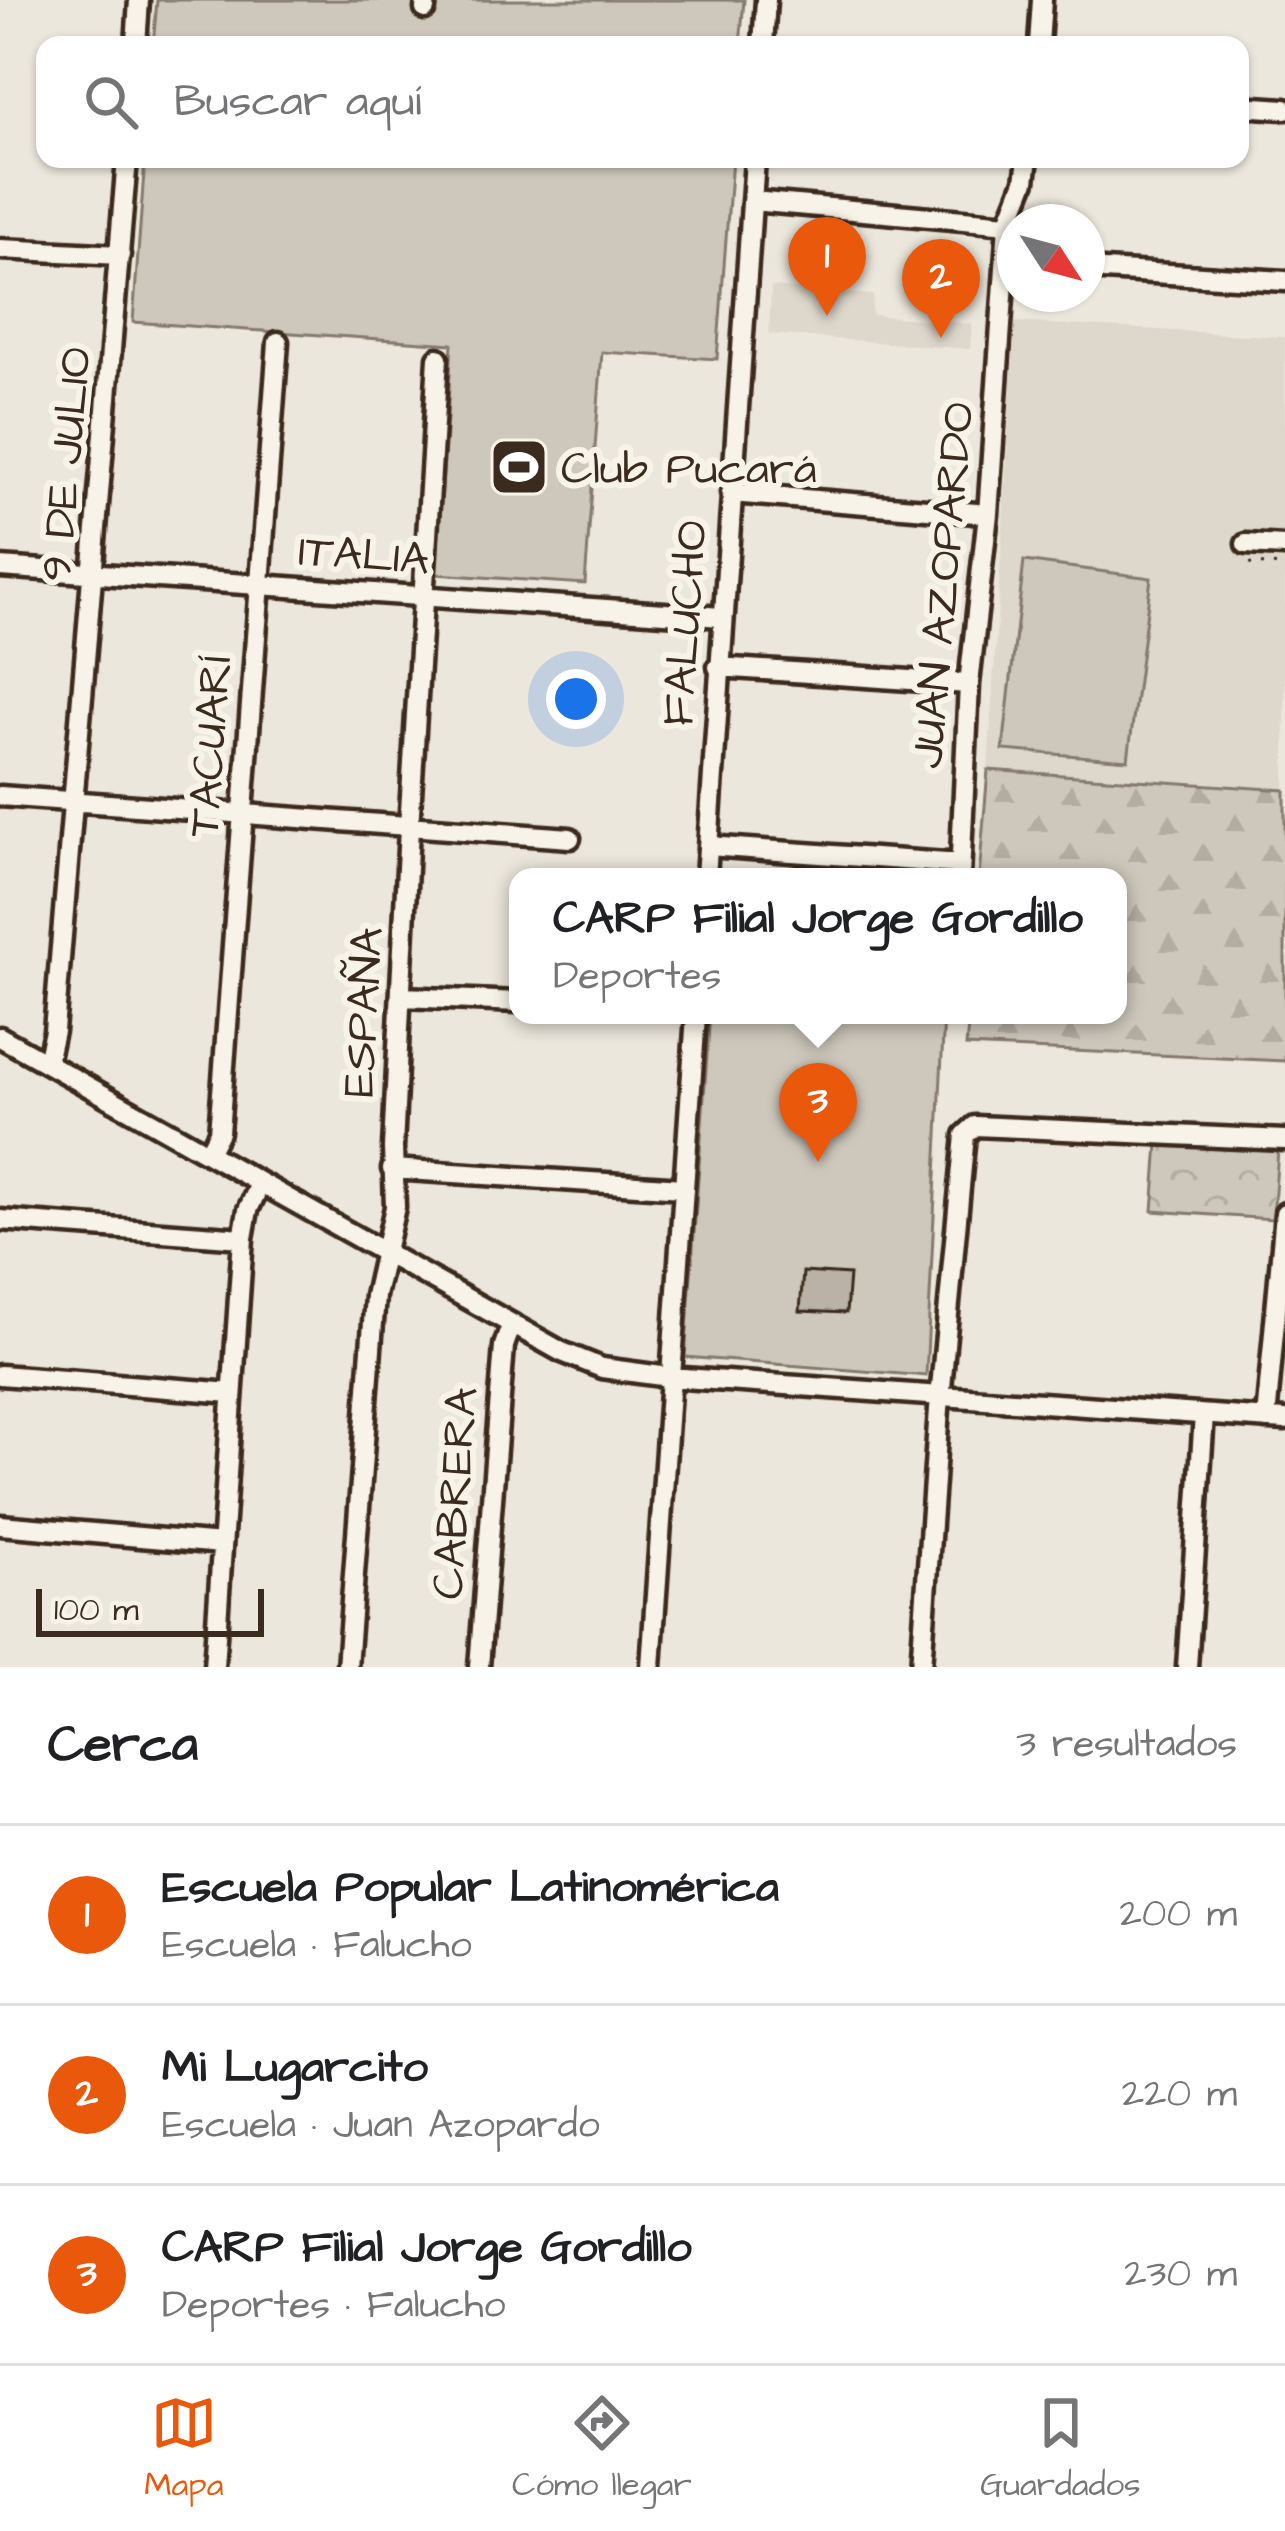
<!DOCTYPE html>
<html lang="es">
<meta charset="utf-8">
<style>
body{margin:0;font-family:"Architects Daughter",sans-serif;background:#f2f2f2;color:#202124}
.compass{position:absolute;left:997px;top:204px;width:108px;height:108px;border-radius:50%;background:#fff;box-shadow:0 3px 9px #0004;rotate:126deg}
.scale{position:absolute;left:36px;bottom:30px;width:228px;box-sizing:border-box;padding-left:12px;border:6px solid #3b2a1e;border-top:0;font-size:33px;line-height:42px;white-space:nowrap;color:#3b2a1e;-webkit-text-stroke:9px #f7f3e8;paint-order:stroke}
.you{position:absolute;left:576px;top:699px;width:42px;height:42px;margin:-30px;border:9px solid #fff;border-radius:50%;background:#1a73e8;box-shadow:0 0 0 18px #1a73e833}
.badge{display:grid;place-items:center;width:78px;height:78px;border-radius:50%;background:#ea580c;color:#fff;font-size:39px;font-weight:700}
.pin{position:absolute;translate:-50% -99px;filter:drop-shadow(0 3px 6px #0008)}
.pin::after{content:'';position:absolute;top:63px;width:42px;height:36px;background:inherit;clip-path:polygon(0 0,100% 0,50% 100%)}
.popup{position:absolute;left:509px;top:868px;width:618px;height:156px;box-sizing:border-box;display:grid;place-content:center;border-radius:24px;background:#fff;filter:drop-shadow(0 3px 9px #0005);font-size:39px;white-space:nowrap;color:#757577}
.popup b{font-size:45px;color:#202124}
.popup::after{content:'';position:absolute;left:50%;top:100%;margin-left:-24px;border:24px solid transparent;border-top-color:#fff}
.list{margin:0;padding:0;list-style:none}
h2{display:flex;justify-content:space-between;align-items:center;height:156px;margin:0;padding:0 48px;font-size:51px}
h2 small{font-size:39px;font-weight:400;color:#757577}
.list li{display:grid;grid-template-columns:78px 1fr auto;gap:36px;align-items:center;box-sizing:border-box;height:180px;padding:0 48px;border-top:3px solid #e0e0e0}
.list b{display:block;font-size:45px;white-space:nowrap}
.list p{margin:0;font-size:39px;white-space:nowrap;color:#757577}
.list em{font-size:39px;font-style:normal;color:#757577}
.icon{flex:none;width:66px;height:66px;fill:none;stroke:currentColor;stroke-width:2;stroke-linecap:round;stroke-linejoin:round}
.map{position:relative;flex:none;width:1285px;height:1667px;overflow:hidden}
.search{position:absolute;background:#fff;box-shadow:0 3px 9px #0004;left:36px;right:36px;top:36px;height:132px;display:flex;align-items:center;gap:30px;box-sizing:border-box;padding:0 42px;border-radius:24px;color:#757577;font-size:45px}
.sheet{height:696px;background:#fff}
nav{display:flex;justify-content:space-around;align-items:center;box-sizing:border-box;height:168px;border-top:3px solid #e0e0e0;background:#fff;font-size:33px;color:#757577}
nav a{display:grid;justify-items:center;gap:6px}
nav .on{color:#ea580c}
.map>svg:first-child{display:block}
</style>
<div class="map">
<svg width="1285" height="1667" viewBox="0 0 1285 1667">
<defs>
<pattern id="forest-firs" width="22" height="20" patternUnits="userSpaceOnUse" patternTransform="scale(3)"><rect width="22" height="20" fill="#cec8bc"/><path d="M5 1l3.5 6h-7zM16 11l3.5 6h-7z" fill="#b2aca1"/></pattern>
<pattern id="park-crowns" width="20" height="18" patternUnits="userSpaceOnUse" patternTransform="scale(3)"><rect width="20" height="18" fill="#cec8bc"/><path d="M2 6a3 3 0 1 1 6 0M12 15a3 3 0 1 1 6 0" fill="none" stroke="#b2aca1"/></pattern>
</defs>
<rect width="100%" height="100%" fill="#ece7dc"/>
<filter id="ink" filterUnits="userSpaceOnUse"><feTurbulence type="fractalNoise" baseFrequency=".00833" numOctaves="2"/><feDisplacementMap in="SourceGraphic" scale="24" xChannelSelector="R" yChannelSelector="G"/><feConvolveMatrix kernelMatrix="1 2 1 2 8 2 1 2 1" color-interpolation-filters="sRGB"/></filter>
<g filter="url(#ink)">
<path fill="#ddd7cc" d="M 771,287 L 873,295 L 872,315 L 972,324 L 970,349 L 769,334 Z
M 1015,322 L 1285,337 L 1285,790 L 988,770 Z"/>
<path fill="url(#forest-firs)" stroke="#84796d" stroke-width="3" d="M 988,770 L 1285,790 L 1285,1061 L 966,1046 L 969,1015 L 1118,1015 L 1118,877 L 979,877 Z"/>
<path fill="url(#park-crowns)" stroke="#84796d" stroke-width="3" d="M 1158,1143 L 1278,1150 L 1273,1219 L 1153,1211 Z"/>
<path fill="#cec8bc" stroke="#84796d" stroke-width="3" d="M 157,0 L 744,0 L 740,45 L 153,45 Z
M 145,159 L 732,159 L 717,359 L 602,352 L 585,584 L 436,574 L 452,344 L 133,322 Z
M 1024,561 L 1151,578 L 1128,760 L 1003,750 Z
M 710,1015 L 944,1015 L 926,1376 L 685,1357 Z"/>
<path fill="#bab2a7" stroke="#3b2a1e" stroke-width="3" d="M 803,1272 L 849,1275 L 846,1313 L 800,1311 Z"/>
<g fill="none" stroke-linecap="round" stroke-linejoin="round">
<defs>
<path id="minor" d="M 425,9 L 426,0
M 136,45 L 139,0
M 763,45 L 766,0
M 1039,45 L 1042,0
M 1240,106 L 1285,109
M 752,201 L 1008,224
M 0,249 L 120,255
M 1087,269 L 1285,281
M 731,493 L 988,514
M 1246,544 L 1285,546
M 0,567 L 722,617
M 718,667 L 969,684
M 0,796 L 570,838
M 708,846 L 960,864
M 706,877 L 755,159
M 960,877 L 969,684 L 988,514 L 1008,224 L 1025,181 L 1028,159
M 403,997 L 518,1002
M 0,1037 L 562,1352 L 602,1368 L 669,1377 L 1285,1420
M 47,1062 L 54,1031 L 127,159
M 208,1153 L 219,1132 L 220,1120 L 278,342
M 392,1169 L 683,1188
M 0,1220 L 243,1238
M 0,1375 L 232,1393
M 1266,1419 L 1285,1213
M 0,1525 L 222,1544
M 214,1667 L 243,1238 L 248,1210 L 260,1184
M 347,1667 L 375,1296 L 395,1207 L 393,1148 L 409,828 L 438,358
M 479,1667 L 504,1346 L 511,1326
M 651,1667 L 696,1015
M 921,1667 L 939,1409 L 965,1135 L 975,1126 L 1285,1140
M 1187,1667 L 1204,1415"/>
</defs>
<use href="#minor" stroke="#3b2a1e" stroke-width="27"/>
<path stroke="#3b2a1e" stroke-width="3" stroke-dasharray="3 9" stroke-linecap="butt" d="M 1249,564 L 1285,566"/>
<use href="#minor" stroke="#f7f3e8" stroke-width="18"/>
</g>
</g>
<defs>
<symbol id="stadium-square" viewBox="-11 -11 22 22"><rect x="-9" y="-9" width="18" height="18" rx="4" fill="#3b2a1e" stroke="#f7f3e8"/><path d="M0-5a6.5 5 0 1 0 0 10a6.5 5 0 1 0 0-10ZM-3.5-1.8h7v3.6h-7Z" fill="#fff"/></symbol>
</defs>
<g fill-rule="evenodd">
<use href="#stadium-square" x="486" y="434" width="66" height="66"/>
</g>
<g text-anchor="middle" stroke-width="12" stroke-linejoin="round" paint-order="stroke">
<g font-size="45" fill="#3b2a1e" stroke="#f7f3e8">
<text transform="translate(64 464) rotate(-85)" y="16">9 DE JULIO</text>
<text transform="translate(364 553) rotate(4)" y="16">ITALIA</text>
<text transform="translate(941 585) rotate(-85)" y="16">JUAN AZOPARDO</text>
<text transform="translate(683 623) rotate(-86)" y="16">FALUCHO</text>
<text transform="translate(208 746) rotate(-86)" y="16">TACUARÍ</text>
<text transform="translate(361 1012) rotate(-87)" y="16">ESPAÑA</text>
<text transform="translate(453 1493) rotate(-86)" y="16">CABRERA</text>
</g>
<g font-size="45" fill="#3b2a1e" stroke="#f7f3e8" text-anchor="start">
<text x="561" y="483">Club Pucará</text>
</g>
</g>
</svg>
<svg class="compass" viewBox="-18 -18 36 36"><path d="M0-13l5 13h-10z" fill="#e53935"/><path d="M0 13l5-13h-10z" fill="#757577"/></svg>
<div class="scale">100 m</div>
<div class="you"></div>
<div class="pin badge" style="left:827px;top:316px">1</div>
<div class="pin badge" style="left:941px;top:338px">2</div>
<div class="pin badge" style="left:818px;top:1162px">3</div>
<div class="popup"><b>CARP Filial Jorge Gordillo</b>Deportes</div>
<div class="search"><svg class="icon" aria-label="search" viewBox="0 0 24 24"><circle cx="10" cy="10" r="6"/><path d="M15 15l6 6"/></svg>Buscar aquí</div>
</div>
<section class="sheet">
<h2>Cerca<small>3 resultados</small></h2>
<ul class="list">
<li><span class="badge">1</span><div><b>Escuela Popular Latinomérica</b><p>Escuela · Falucho</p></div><em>200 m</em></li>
<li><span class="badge">2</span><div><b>Mi Lugarcito</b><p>Escuela · Juan Azopardo</p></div><em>220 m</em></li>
<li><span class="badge">3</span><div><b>CARP Filial Jorge Gordillo</b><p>Deportes · Falucho</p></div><em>230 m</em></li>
</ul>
</section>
<nav>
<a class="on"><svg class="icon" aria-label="map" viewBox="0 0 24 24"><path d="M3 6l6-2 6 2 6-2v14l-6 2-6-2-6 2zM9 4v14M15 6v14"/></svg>Mapa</a>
<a><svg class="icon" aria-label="directions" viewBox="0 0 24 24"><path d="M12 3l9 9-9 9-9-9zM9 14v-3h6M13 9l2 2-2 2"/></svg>Cómo llegar</a>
<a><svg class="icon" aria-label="saved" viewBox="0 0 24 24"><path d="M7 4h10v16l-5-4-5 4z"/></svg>Guardados</a>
</nav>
